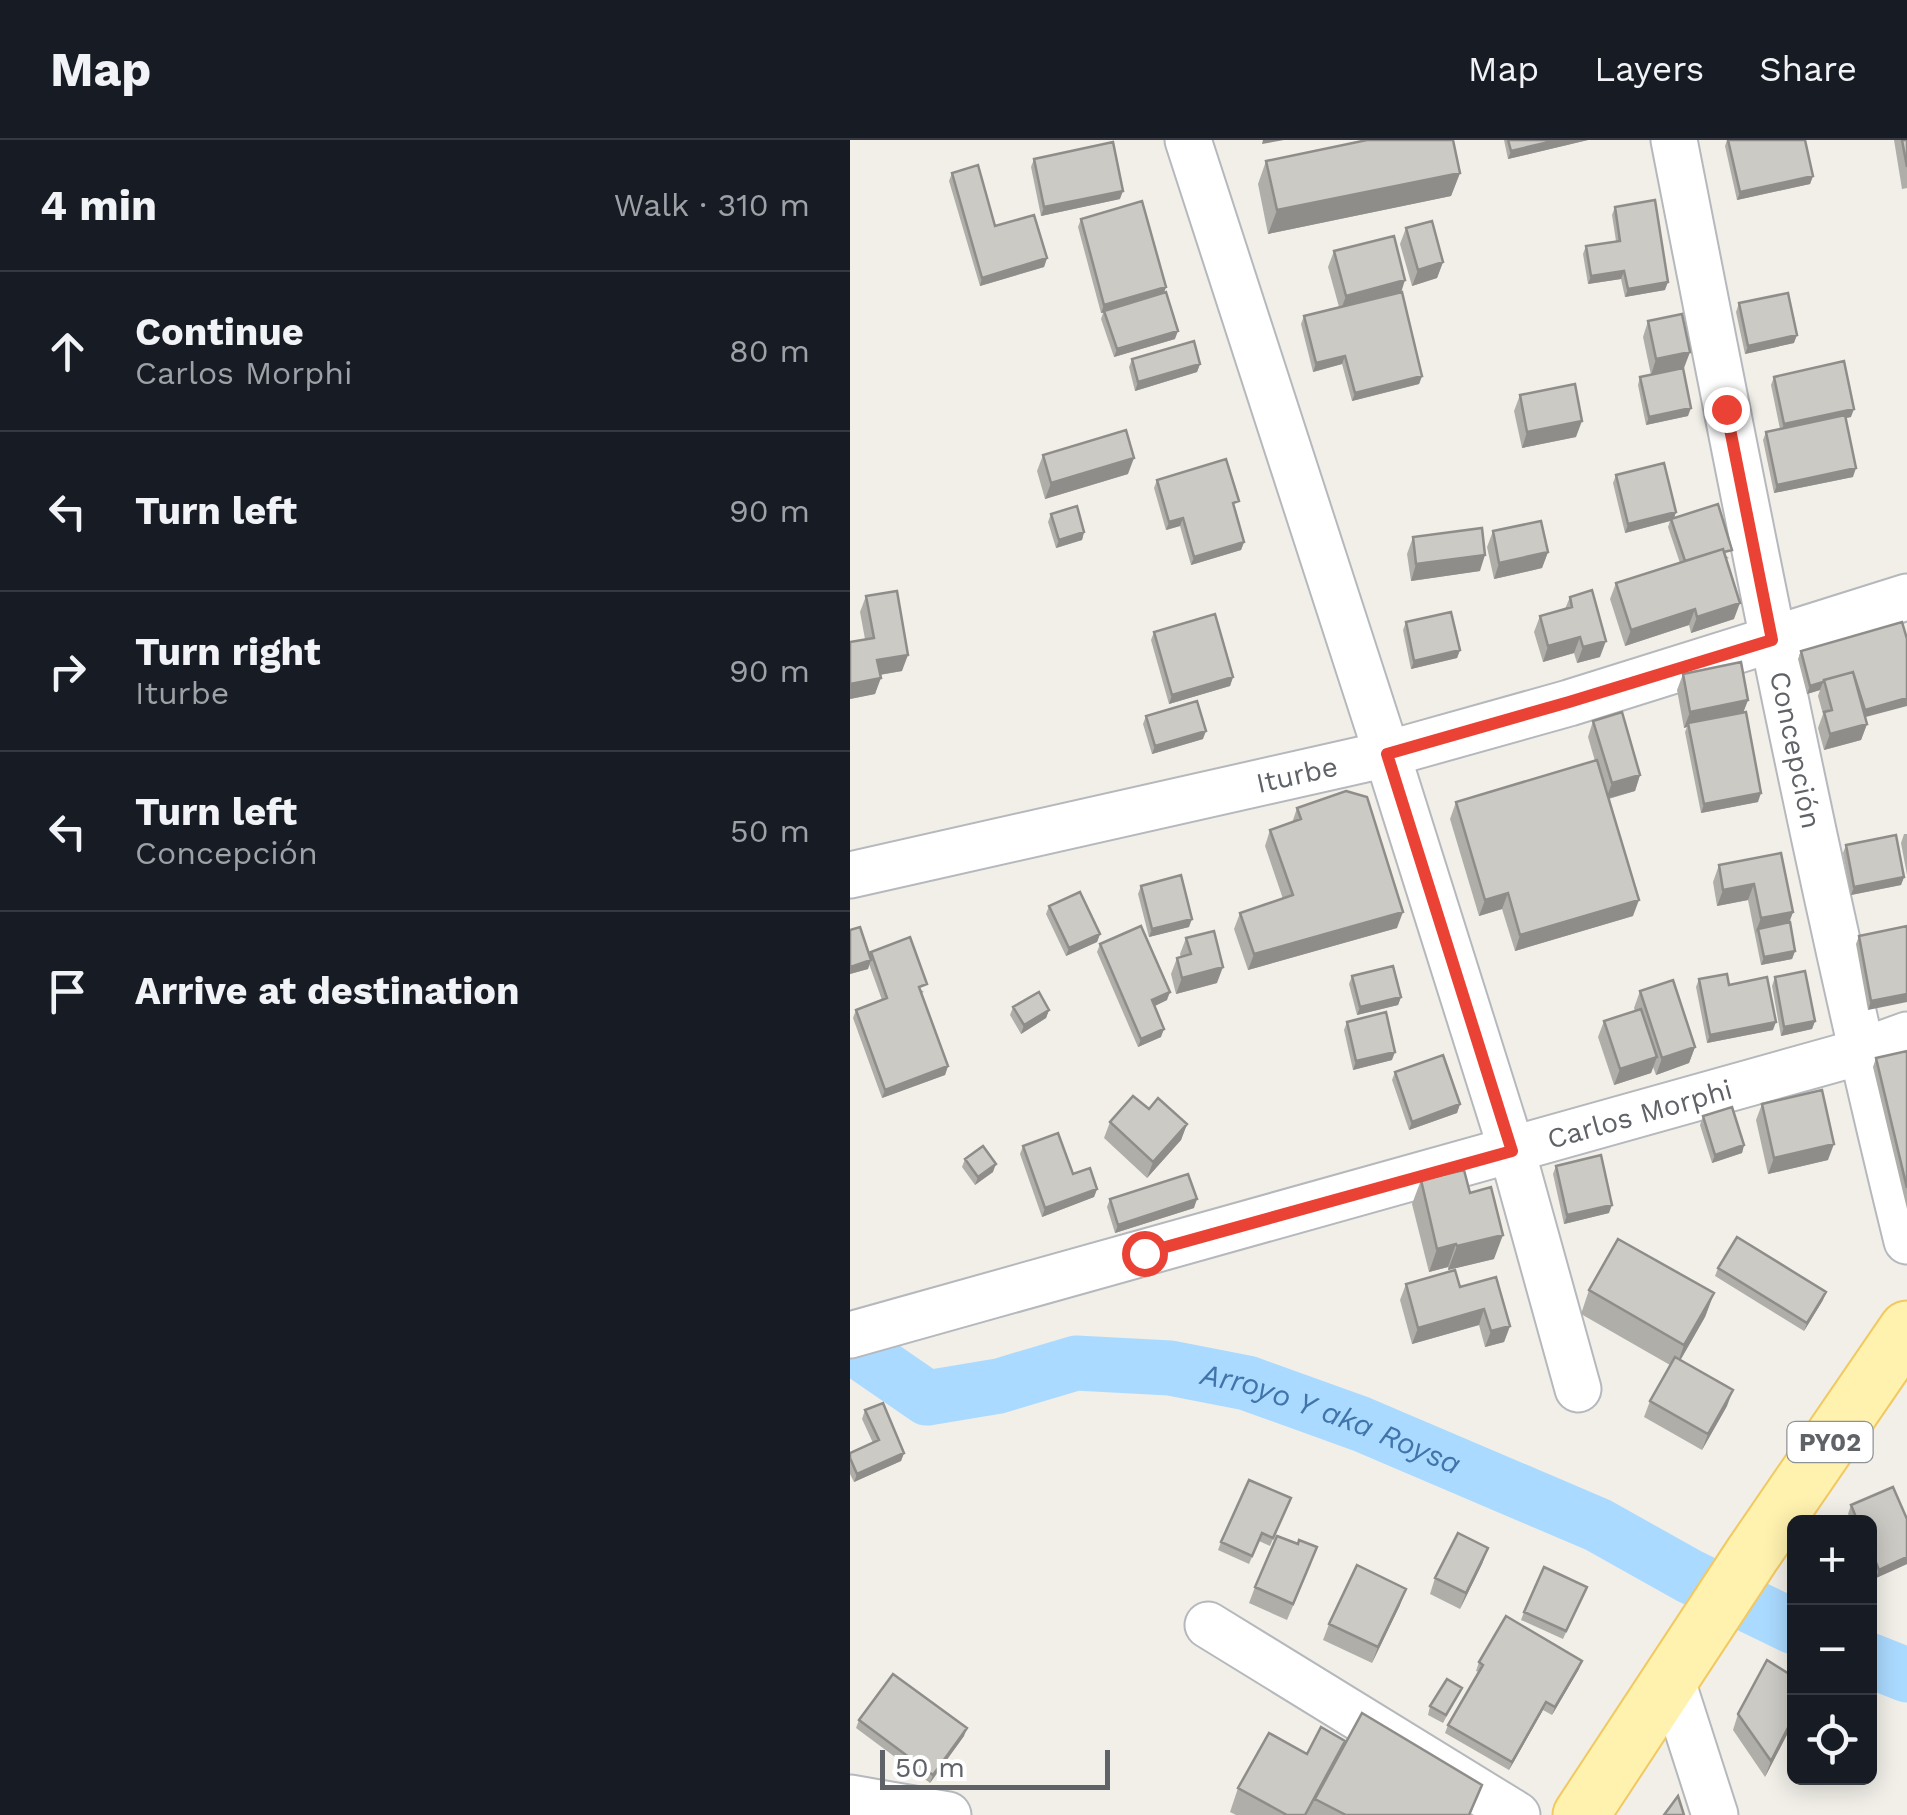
<!DOCTYPE html>
<meta charset="utf-8">
<style>
body{margin:0;font-family:"Work Sans",sans-serif;background:#242831;color:#f1f3f6}
.controls{position:absolute;right:30px;bottom:30px;display:grid;overflow:hidden;border-radius:15px;box-shadow:0 5px 25px #0003}
.controls button{width:90px;height:90px;display:grid;place-items:center;padding:0;border:0;border-bottom:2px solid #363941;background:#171b24;color:#f1f3f6;font:50px sans-serif}
.scale{position:absolute;left:30px;bottom:25px;width:230px;box-sizing:border-box;padding-left:10px;border:5px solid #5f6368;border-top:0;font-size:28px;line-height:35px;white-space:nowrap;color:#5f6368;-webkit-text-stroke:8px #fff;paint-order:stroke}
.stop{position:absolute;width:30px;height:30px;margin:-22px;border:8px solid #ea4335;border-radius:50%;background:#fff}
.stop.end{background:#ea4335;border-color:#fff;box-shadow:0 2px 10px #0008}
.list{margin:0;padding:0;list-style:none}
h2{display:flex;justify-content:space-between;align-items:center;height:130px;margin:0;padding:0 40px;font-size:42px}
h2 small{font-size:32px;font-weight:400;color:#9ea1a6}
.list li{display:grid;grid-template-columns:65px 1fr auto;gap:30px;align-items:center;box-sizing:border-box;height:160px;padding:0 40px;border-top:2px solid #363941}
.list b{display:block;font-size:38px;white-space:nowrap}
.list p{margin:0;font-size:32px;white-space:nowrap;color:#9ea1a6}
.list em{font-size:32px;font-style:normal;color:#9ea1a6}
.icon{flex:none;width:55px;height:55px;fill:none;stroke:currentColor;stroke-width:2;stroke-linecap:round;stroke-linejoin:round}
.map{position:relative;flex:none;width:1057px;height:1675px;overflow:hidden}
header{display:flex;align-items:center;gap:60px;box-sizing:border-box;height:140px;padding:0 50px;background:#171b24;border-bottom:2px solid #363941}
header strong{font-size:48px}
nav{display:flex;gap:55px;margin-inline-start:auto;font-size:35px}
main{display:flex}
aside{flex:1;background:#171b24}
.map>svg:first-child{display:block}
</style>
<header>
<strong>Map</strong>
<nav><a>Map</a><a>Layers</a><a>Share</a></nav>
</header>
<main>
<aside>
<h2>4 min<small>Walk · 310 m</small></h2>
<ul class="list">
<li><svg class="icon" aria-label="ahead" viewBox="0 0 24 24"><path d="M12 20V5M6 11l6-6 6 6"/></svg><div><b>Continue</b><p>Carlos Morphi</p></div><em>80 m</em></li>
<li><svg class="icon" aria-label="left" viewBox="0 0 24 24"><path d="M17 20v-9H6M10 6l-5 5 5 5"/></svg><div><b>Turn left</b></div><em>90 m</em></li>
<li><svg class="icon" aria-label="right" viewBox="0 0 24 24"><path d="M7 20v-9h11M14 6l5 5-5 5"/></svg><div><b>Turn right</b><p>Iturbe</p></div><em>90 m</em></li>
<li><svg class="icon" aria-label="left" viewBox="0 0 24 24"><path d="M17 20v-9H6M10 6l-5 5 5 5"/></svg><div><b>Turn left</b><p>Concepción</p></div><em>50 m</em></li>
<li><svg class="icon" aria-label="arrive" viewBox="0 0 24 24"><path d="M6 21V4h12l-3 4 3 4H6"/></svg><div><b>Arrive at destination</b></div></li>
</ul>
</aside>
<div class="map">
<svg width="1057" height="1675" viewBox="0 0 1057 1675">
<rect width="100%" height="100%" fill="#f1efe8"/>
<g fill="none" stroke-linecap="round" stroke-linejoin="round">
<g stroke="#aadaff" stroke-width="55">
<path id="s1" d="M 0,1205 L 77,1258 L 149,1246 L 226,1223 L 320,1228 L 397,1243 L 511,1284 L 748,1385 L 839,1436 L 944,1487"/>
<path d="M 1019,1520 L 1057,1535"/>
</g>
<defs>
<g id="minor">
<path d="M 338,0 L 537,614 L 662,1011 L 728,1249"/>
<path id="s2" d="M 824,0 C 896,368 967,736 1057,1101"/>
<path id="s3" d="M 0,735 L 537,614 L 719,563 L 1057,457"/>
<path id="s4" d="M 0,1195 L 1010,912 L 1057,895"/>
<path d="M 358,1485 L 667,1675"/>
<path d="M 821,1538 L 865,1675"/>
<path d="M 0,1658 L 98,1675"/>
</g>
<path id="major" d="M 731,1675 L 902,1415 L 1057,1189"/>
</defs>
<use href="#minor" stroke="#b5b8bc" stroke-width="49"/>
<use href="#major" stroke="#f2c960" stroke-width="59"/>
<use href="#minor" stroke="#fff" stroke-width="45"/>
<use href="#major" stroke="#fff2af" stroke-width="55"/>
</g>
<path fill="#afaea9" d="M 654,0 L 738,0 L 658,19 Z
M 877,0 L 955,0 L 963,36 L 960,44 L 887,60 L 875,6 Z
M 1044,0 L 1057,0 L 1057,48 L 1052,49 Z
M 184,19 L 270,59 L 191,76 L 181,27 Z
M 416,21 L 610,33 L 601,56 L 418,94 L 408,44 Z
M 102,33 L 145,86 L 197,118 L 194,127 L 130,146 L 99,41 Z
M 765,67 L 815,150 L 775,157 L 771,139 L 738,144 L 733,114 L 736,106 L 766,101 L 762,75 Z
M 231,79 L 316,147 L 314,153 L 325,199 L 264,217 L 251,179 L 253,173 L 251,173 L 228,87 Z
M 556,88 L 593,122 L 587,138 L 562,146 L 550,104 Z
M 484,111 L 551,152 L 572,236 L 569,244 L 502,261 L 492,224 L 463,232 L 451,184 L 454,176 L 489,167 L 478,127 Z
M 889,163 L 944,203 L 895,214 L 886,172 Z
M 798,181 L 840,212 L 833,228 L 838,276 L 796,285 L 788,245 L 790,237 L 801,235 L 793,197 Z
M 282,219 L 350,224 L 347,232 L 285,251 L 279,227 Z
M 924,237 L 1001,277 L 995,278 L 1003,337 L 924,353 L 913,300 L 916,292 L 930,289 L 921,245 Z
M 670,255 L 726,297 L 672,308 L 664,271 Z
M 193,315 L 278,334 L 195,359 L 187,331 Z
M 766,335 L 826,372 L 824,378 L 879,418 L 876,419 L 884,479 L 841,493 L 839,485 L 775,506 L 760,459 L 766,443 L 830,423 L 818,387 L 820,381 L 775,393 L 763,343 Z
M 307,340 L 386,370 L 385,370 L 394,402 L 391,410 L 341,425 L 330,386 L 316,390 L 304,348 Z
M 201,374 L 234,392 L 232,400 L 206,408 L 198,382 Z
M 643,391 L 698,412 L 692,428 L 644,439 L 637,407 Z
M 563,397 L 630,431 L 561,441 L 557,414 Z
M 16,456 L 52,531 L 30,535 L 25,554 L 0,559 L 0,502 L 15,499 L 10,472 Z
M 720,457 L 750,517 L 727,523 L 724,513 L 693,522 L 684,492 L 690,476 L 715,469 Z
M 556,482 L 610,510 L 607,518 L 561,529 L 553,490 Z
M 1052,482 L 1015,577 L 1017,584 L 1011,600 L 974,610 L 968,588 L 973,574 L 968,556 L 970,550 L 957,554 L 948,519 L 951,511 Z
M 304,492 L 383,537 L 380,546 L 319,564 L 301,500 Z
M 833,534 L 898,560 L 893,572 L 908,662 L 851,673 L 835,592 L 837,587 L 834,588 L 827,550 Z
M 296,576 L 353,599 L 302,614 L 293,584 Z
M 743,581 L 790,635 L 785,651 L 759,659 L 783,776 L 665,811 L 652,769 L 629,776 L 600,679 L 606,662 L 745,621 L 738,597 Z
M 447,668 L 547,788 L 398,830 L 384,789 L 390,773 L 433,759 L 415,706 L 420,690 L 442,683 Z
M 1054,694 L 1057,694 L 1057,735 L 1051,703 Z
M 996,705 L 1054,737 L 1051,745 L 1001,755 L 993,713 Z
M 931,713 L 943,772 L 939,783 L 945,811 L 942,819 L 911,825 L 898,760 L 867,766 L 863,742 L 869,725 Z
M 291,746 L 339,787 L 299,797 L 288,754 Z
M 199,766 L 250,794 L 247,802 L 216,816 L 196,774 Z
M 1057,786 L 1018,870 L 1006,804 L 1009,796 Z
M 0,790 L 19,816 L 21,812 L 74,852 L 71,853 L 98,926 L 95,935 L 32,958 L 3,878 L 6,870 L 32,860 L 19,824 L 18,829 L 0,834 Z
M 336,798 L 367,843 L 326,854 L 321,834 L 327,818 L 331,817 L 330,814 Z
M 250,804 L 317,860 L 304,866 L 311,897 L 288,907 L 247,812 Z
M 502,836 L 551,857 L 548,865 L 507,875 L 499,844 Z
M 925,837 L 965,881 L 962,889 L 931,896 L 922,846 Z
M 849,839 L 879,845 L 923,890 L 857,903 L 846,847 Z
M 790,851 L 845,907 L 839,923 L 806,935 L 803,927 L 801,933 L 764,945 L 748,897 L 754,881 L 785,871 L 784,868 Z
M 163,867 L 199,870 L 196,878 L 171,894 L 160,875 Z
M 497,882 L 542,920 L 503,930 L 494,890 Z
M 1057,911 L 1057,1069 L 1023,927 L 1026,918 Z
M 545,932 L 610,964 L 607,973 L 559,990 L 542,940 Z
M 912,964 L 978,1020 L 918,1034 L 906,980 Z
M 299,969 L 337,984 L 331,1000 L 297,1038 L 254,998 L 260,982 Z
M 853,976 L 894,1005 L 892,1013 L 862,1023 L 850,985 Z
M 173,1006 L 247,1049 L 244,1057 L 192,1077 L 170,1014 Z
M 115,1019 L 143,1032 L 125,1045 L 112,1027 Z
M 706,1026 L 759,1073 L 714,1084 L 703,1034 Z
M 571,1040 L 620,1053 L 644,1119 L 598,1130 L 598,1127 L 579,1132 L 562,1064 Z
M 260,1059 L 344,1068 L 265,1093 L 257,1067 Z
M 868,1128 L 973,1160 L 954,1191 L 865,1136 Z
M 556,1144 L 610,1147 L 660,1186 L 654,1202 L 635,1207 L 629,1185 L 562,1204 L 550,1160 Z
M 739,1150 L 864,1153 L 855,1177 L 830,1220 L 877,1266 L 852,1310 L 794,1277 L 800,1261 L 820,1225 L 731,1174 Z
M 15,1270 L 54,1313 L 51,1321 L 4,1342 L 0,1334 L 0,1313 L 23,1303 L 12,1279 Z
M 441,1358 L 420,1406 L 409,1401 L 399,1424 L 368,1410 L 371,1402 Z
M 1001,1365 L 1057,1379 L 1057,1424 L 1026,1438 L 1020,1423 L 1020,1382 L 1002,1382 L 998,1374 Z
M 448,1404 L 461,1424 L 437,1480 L 399,1463 L 405,1447 Z
M 638,1408 L 632,1424 L 610,1469 L 580,1454 L 585,1438 Z
M 737,1447 L 713,1499 L 671,1480 L 674,1472 Z
M 550,1465 L 522,1523 L 473,1500 L 479,1484 Z
M 629,1522 L 729,1529 L 702,1575 L 693,1570 L 659,1630 L 595,1593 L 598,1585 L 629,1532 L 626,1531 Z
M 612,1548 L 593,1583 L 578,1575 L 580,1566 Z
M 888,1574 L 944,1581 L 915,1637 L 883,1590 Z
M 9,1580 L 114,1596 L 80,1643 L 6,1588 Z
M 457,1614 L 632,1645 L 620,1675 L 386,1675 L 380,1672 L 388,1648 Z"/>
<path fill="#8f8d8a" d="M 413,0 L 434,0 L 412,4 Z
M 707,0 L 738,0 L 658,19 L 661,11 Z
M 610,33 L 601,56 L 418,94 L 427,70 Z
M 963,36 L 960,44 L 887,60 L 890,52 Z
M 273,51 L 270,59 L 191,76 L 194,67 Z
M 197,118 L 194,127 L 130,146 L 132,138 Z
M 593,122 L 587,138 L 562,146 L 568,130 Z
M 774,131 L 771,139 L 738,144 L 741,136 Z
M 555,140 L 550,156 L 490,172 L 496,156 Z
M 818,142 L 815,150 L 775,157 L 778,149 Z
M 316,147 L 313,155 L 251,173 L 254,165 Z
M 328,191 L 325,199 L 264,217 L 267,209 Z
M 947,195 L 944,203 L 895,214 L 898,206 Z
M 840,212 L 834,228 L 801,235 L 806,219 Z
M 495,216 L 492,224 L 463,232 L 466,223 Z
M 350,224 L 347,232 L 285,251 L 288,242 Z
M 572,236 L 569,244 L 502,261 L 505,253 Z
M 841,268 L 838,276 L 796,285 L 799,277 Z
M 1004,269 L 1001,277 L 931,292 L 934,284 Z
M 732,281 L 726,297 L 672,308 L 677,292 Z
M 284,318 L 278,334 L 195,359 L 201,343 Z
M 1006,328 L 1003,337 L 924,353 L 927,345 Z
M 826,372 L 823,381 L 821,379 L 820,381 L 775,393 L 778,384 Z
M 333,378 L 330,386 L 316,390 L 319,382 Z
M 234,392 L 232,400 L 206,408 L 209,400 Z
M 394,402 L 391,410 L 341,425 L 344,417 Z
M 698,412 L 692,428 L 644,439 L 649,423 Z
M 635,415 L 630,431 L 561,441 L 566,424 Z
M 890,463 L 884,479 L 841,493 L 847,477 Z
M 845,469 L 839,485 L 775,506 L 781,490 Z
M 730,497 L 724,513 L 693,522 L 698,506 Z
M 756,501 L 750,517 L 727,523 L 733,507 Z
M 610,510 L 607,518 L 561,529 L 564,521 Z
M 58,515 L 52,531 L 22,536 L 27,520 Z
M 383,537 L 380,546 L 319,564 L 322,555 Z
M 31,538 L 25,554 L 0,559 L 0,544 Z
M 973,542 L 970,550 L 957,554 L 960,546 Z
M 1057,558 L 1057,566 L 1012,578 L 1015,570 Z
M 898,560 L 892,576 L 838,583 L 837,587 L 834,588 L 840,572 Z
M 1017,584 L 1011,600 L 974,610 L 980,594 Z
M 356,591 L 353,599 L 302,614 L 305,606 Z
M 790,635 L 785,651 L 756,659 L 762,643 Z
M 911,653 L 908,662 L 851,673 L 854,664 Z
M 1054,737 L 1051,745 L 1001,755 L 1004,747 Z
M 904,744 L 898,760 L 867,766 L 873,750 Z
M 658,753 L 652,769 L 629,776 L 635,760 Z
M 789,760 L 783,776 L 665,811 L 670,795 Z
M 553,772 L 547,788 L 398,830 L 404,814 Z
M 943,772 L 937,788 L 908,789 L 905,794 L 911,778 Z
M 342,779 L 339,787 L 299,797 L 302,789 Z
M 250,794 L 247,802 L 216,816 L 219,808 Z
M 945,811 L 942,819 L 911,825 L 914,817 Z
M 21,820 L 18,829 L 0,834 L 0,827 Z
M 373,827 L 367,843 L 326,854 L 332,838 Z
M 320,852 L 317,860 L 299,869 L 302,860 Z
M 1057,854 L 1057,862 L 1018,870 L 1021,861 Z
M 551,857 L 548,865 L 507,875 L 510,867 Z
M 199,870 L 196,878 L 171,894 L 174,885 Z
M 965,881 L 962,889 L 931,896 L 934,887 Z
M 926,882 L 923,890 L 857,903 L 860,895 Z
M 314,889 L 311,897 L 288,907 L 291,899 Z
M 845,907 L 839,923 L 806,935 L 812,918 Z
M 545,912 L 542,920 L 503,930 L 506,921 Z
M 807,917 L 801,933 L 764,945 L 770,929 Z
M 98,926 L 95,935 L 32,958 L 35,950 Z
M 610,964 L 607,973 L 559,990 L 562,982 Z
M 337,984 L 331,1000 L 297,1038 L 303,1022 Z
M 984,1004 L 978,1020 L 918,1034 L 924,1018 Z
M 894,1005 L 892,1013 L 862,1023 L 865,1015 Z
M 146,1024 L 143,1032 L 125,1045 L 128,1037 Z
M 247,1049 L 244,1057 L 192,1077 L 195,1068 Z
M 347,1059 L 344,1068 L 265,1093 L 268,1085 Z
M 762,1065 L 759,1073 L 714,1084 L 717,1075 Z
M 653,1095 L 644,1119 L 598,1130 L 607,1106 Z
M 606,1104 L 598,1127 L 579,1132 L 587,1109 Z
M 976,1152 L 973,1160 L 954,1191 L 957,1183 Z
M 864,1153 L 855,1177 L 826,1228 L 834,1205 Z
M 634,1169 L 629,1185 L 562,1204 L 568,1188 Z
M 660,1186 L 654,1202 L 635,1207 L 641,1191 Z
M 883,1250 L 877,1266 L 852,1310 L 858,1294 Z
M 54,1313 L 51,1321 L 4,1342 L 7,1334 Z
M 638,1408 L 632,1424 L 610,1469 L 616,1453 Z
M 1057,1417 L 1057,1424 L 1026,1438 L 1029,1430 Z
M 556,1449 L 550,1465 L 522,1523 L 528,1507 Z
M 732,1521 L 729,1529 L 702,1575 L 705,1567 Z
M 696,1562 L 693,1570 L 659,1630 L 662,1622 Z
M 944,1576 L 944,1581 L 915,1637 L 921,1621 Z
M 117,1588 L 114,1596 L 80,1643 L 83,1635 Z"/>
<path fill="#cccac5" stroke="#8f8d8a" stroke-width="2.5" d="M 517,0 L 603,0 L 610,33 L 427,70 L 416,21 Z
M 658,0 L 707,0 L 661,11 Z
M 878,0 L 955,0 L 963,36 L 890,52 Z
M 1052,0 L 1057,0 L 1057,27 Z
M 263,2 L 273,51 L 194,67 L 184,19 Z
M 128,25 L 145,86 L 184,75 L 197,118 L 132,138 L 102,33 Z
M 805,60 L 818,142 L 778,149 L 774,131 L 741,136 L 736,106 L 770,101 L 765,67 Z
M 292,61 L 316,147 L 254,165 L 231,79 Z
M 582,81 L 593,122 L 568,130 L 556,88 Z
M 544,96 L 555,140 L 496,156 L 484,111 Z
M 316,152 L 328,191 L 267,209 L 254,171 Z
M 552,152 L 572,236 L 505,253 L 495,216 L 466,223 L 454,176 Z
M 938,153 L 947,195 L 898,206 L 889,163 Z
M 832,174 L 840,212 L 806,219 L 798,181 Z
M 344,201 L 350,224 L 288,242 L 282,219 Z
M 994,221 L 1004,269 L 934,284 L 924,237 Z
M 833,228 L 841,268 L 799,277 L 790,237 Z
M 725,244 L 732,281 L 677,292 L 670,255 Z
M 995,275 L 1006,328 L 927,345 L 916,292 Z
M 276,290 L 284,318 L 201,343 L 193,315 Z
M 376,319 L 389,361 L 383,363 L 394,402 L 344,417 L 333,378 L 319,382 L 307,340 Z
M 814,323 L 826,372 L 778,384 L 766,335 Z
M 868,364 L 882,410 L 874,412 L 873,409 L 835,421 L 821,379 Z
M 227,366 L 234,392 L 209,400 L 201,374 Z
M 691,381 L 698,412 L 649,423 L 643,391 Z
M 632,388 L 635,415 L 566,424 L 563,397 Z
M 873,409 L 890,463 L 847,477 L 845,469 L 781,490 L 766,443 Z
M 742,450 L 756,501 L 733,507 L 730,497 L 698,506 L 690,476 L 722,467 L 720,457 Z
M 47,451 L 58,515 L 27,520 L 31,538 L 0,544 L 0,502 L 24,498 L 16,456 Z
M 601,472 L 610,510 L 564,521 L 556,482 Z
M 365,474 L 383,537 L 322,555 L 304,492 Z
M 1052,482 L 1057,499 L 1057,558 L 1015,570 L 1003,532 L 974,540 L 973,542 L 960,546 L 951,511 Z
M 891,522 L 898,560 L 840,572 L 833,534 Z
M 1003,532 L 1017,584 L 980,594 L 974,572 L 982,570 L 974,540 Z
M 347,561 L 356,591 L 305,606 L 296,576 Z
M 772,572 L 790,635 L 762,643 L 743,581 Z
M 896,572 L 911,653 L 854,664 L 838,583 Z
M 747,620 L 789,760 L 670,795 L 658,753 L 635,760 L 606,662 Z
M 496,651 L 517,657 L 553,772 L 404,814 L 390,773 L 443,755 L 420,690 L 451,679 L 447,668 Z
M 1046,695 L 1054,737 L 1004,747 L 996,705 Z
M 931,713 L 943,772 L 911,778 L 904,744 L 873,750 L 869,725 Z
M 331,735 L 342,779 L 302,789 L 291,746 Z
M 230,752 L 250,794 L 219,808 L 199,766 Z
M 940,782 L 945,811 L 914,817 L 908,789 Z
M 291,786 L 320,852 L 302,860 L 314,889 L 291,899 L 250,804 Z
M 1057,786 L 1057,854 L 1021,861 L 1009,796 Z
M 10,787 L 21,820 L 0,827 L 0,790 Z
M 364,791 L 373,827 L 332,838 L 327,818 L 341,814 L 336,798 Z
M 60,797 L 77,844 L 69,847 L 98,926 L 35,950 L 6,870 L 37,858 L 21,812 Z
M 543,826 L 551,857 L 510,867 L 502,836 Z
M 955,831 L 965,881 L 934,887 L 925,837 Z
M 877,834 L 879,845 L 917,837 L 926,882 L 860,895 L 849,839 Z
M 823,840 L 845,907 L 812,918 L 790,851 Z
M 189,852 L 199,870 L 174,885 L 163,867 Z
M 791,869 L 807,917 L 770,929 L 754,881 Z
M 536,872 L 545,912 L 506,921 L 497,882 Z
M 1057,911 L 1057,1048 L 1026,918 Z
M 593,915 L 610,964 L 562,982 L 545,932 Z
M 972,950 L 984,1004 L 924,1018 L 912,964 Z
M 283,956 L 299,969 L 308,958 L 337,984 L 303,1022 L 260,982 Z
M 882,967 L 894,1005 L 865,1015 L 853,976 Z
M 208,993 L 223,1034 L 240,1028 L 247,1049 L 195,1068 L 173,1006 Z
M 133,1006 L 146,1024 L 128,1037 L 115,1019 Z
M 751,1015 L 762,1065 L 717,1075 L 706,1026 Z
M 614,1030 L 620,1053 L 641,1047 L 653,1095 L 607,1106 L 606,1104 L 587,1109 L 571,1040 Z
M 338,1034 L 347,1059 L 268,1085 L 260,1059 Z
M 887,1097 L 976,1152 L 957,1183 L 868,1128 Z
M 768,1099 L 864,1153 L 834,1205 L 739,1150 Z
M 605,1130 L 610,1147 L 646,1137 L 660,1186 L 641,1191 L 634,1169 L 568,1188 L 556,1144 Z
M 825,1217 L 883,1250 L 858,1294 L 800,1261 Z
M 33,1263 L 54,1313 L 7,1334 L 0,1318 L 0,1313 L 29,1300 L 15,1270 Z
M 399,1340 L 441,1358 L 423,1398 L 412,1393 L 402,1416 L 371,1402 Z
M 1043,1347 L 1057,1379 L 1057,1417 L 1029,1430 L 1020,1408 L 1020,1382 L 1008,1382 L 1001,1365 Z
M 608,1393 L 638,1408 L 616,1453 L 585,1438 Z
M 427,1396 L 448,1404 L 449,1400 L 467,1407 L 443,1464 L 405,1447 Z
M 507,1425 L 556,1449 L 528,1507 L 479,1484 Z
M 694,1427 L 737,1447 L 716,1491 L 674,1472 Z
M 656,1476 L 732,1521 L 705,1567 L 696,1562 L 662,1622 L 598,1585 L 633,1525 L 629,1522 Z
M 917,1520 L 944,1537 L 944,1576 L 921,1621 L 888,1574 Z
M 43,1534 L 117,1588 L 83,1635 L 9,1580 Z
M 597,1539 L 612,1548 L 596,1575 L 580,1566 Z
M 512,1573 L 632,1645 L 619,1675 L 496,1675 L 465,1659 Z
M 471,1587 L 495,1601 L 455,1675 L 437,1675 L 388,1648 L 419,1593 L 457,1614 Z
M 828,1656 L 834,1675 L 814,1675 Z"/>
<g fill="none" stroke-linecap="round" stroke-linejoin="round">
<path stroke="#ea4335" stroke-width="12" d="M 294,1113 L 662,1011 L 537,614 L 719,562 L 922,500 L 876,269"/>
</g>
<g text-anchor="middle" stroke-width="9" stroke-linejoin="round" paint-order="stroke">
<rect fill="#fff" stroke="#8f9295" stroke-width="2.5" x="937.5" y="1282" width="85" height="40" rx="8"/>
<g font-size="25" font-weight="bold" fill="#5f6368">
<text x="980" y="1311">PY02</text>
</g>
<g font-size="28" fill="#5f6368" stroke="#fff">
<text dy="10" stroke="none"><textPath href="#s2" startOffset="622">Concepción</textPath></text>
<text dy="10" stroke="none"><textPath href="#s3" startOffset="458">Iturbe</textPath></text>
<text dy="10" stroke="none"><textPath href="#s4" startOffset="820">Carlos Morphi</textPath></text>
</g>
<g font-size="30" font-style="italic" fill="#4174aa" stroke="#fff">
<text dy="10" stroke="none"><textPath href="#s1" startOffset="510">Arroyo Y aka Roysa</textPath></text>
</g>
</g>
</svg>
<div class="controls">
<button>+</button>
<button>−</button>
<button><svg class="icon" aria-label="locate" viewBox="0 0 24 24"><circle cx="12" cy="12" r="6"/><path d="M12 2v4M12 18v4M2 12h4M18 12h4"/></svg></button>
</div>
<div class="scale">50 m</div>
<div class="stop" style="left:294px;top:1113px"></div>
<div class="stop end" style="left:876px;top:269px"></div>
</div>
</main>
